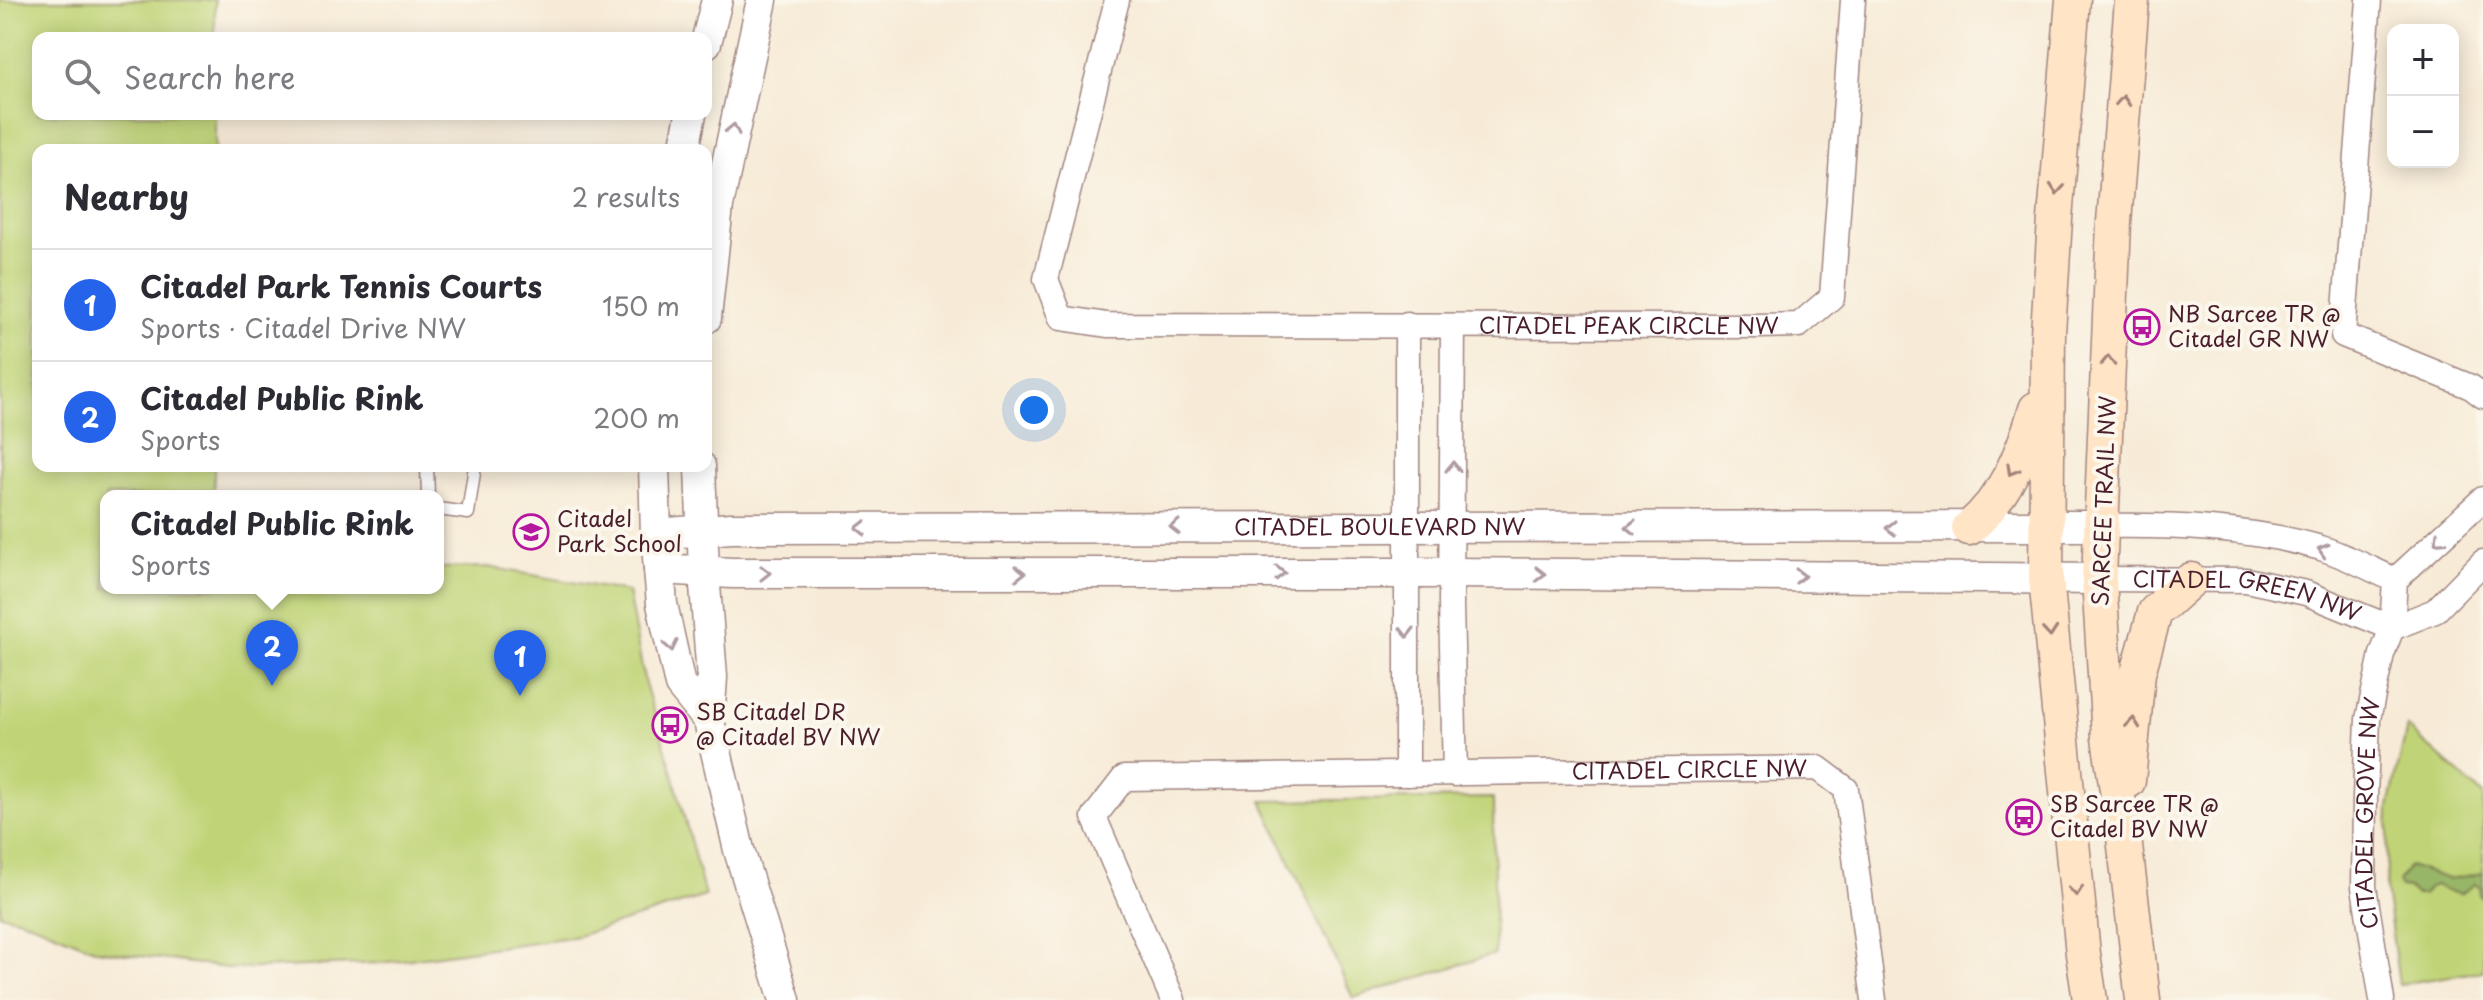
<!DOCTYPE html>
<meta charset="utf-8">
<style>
body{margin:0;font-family:"Playpen Sans",sans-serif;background:#f2f2f3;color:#2b2b33}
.controls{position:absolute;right:24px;top:24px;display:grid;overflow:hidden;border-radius:16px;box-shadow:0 4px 20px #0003}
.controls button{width:72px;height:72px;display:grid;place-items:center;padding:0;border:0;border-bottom:2px solid #e1e1e2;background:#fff;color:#2b2b33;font:40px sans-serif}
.you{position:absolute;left:1034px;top:410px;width:28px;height:28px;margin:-20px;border:6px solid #fff;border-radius:50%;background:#1a73e8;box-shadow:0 0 0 12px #1a73e833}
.badge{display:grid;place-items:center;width:52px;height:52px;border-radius:50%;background:#2563eb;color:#fff;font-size:26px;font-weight:700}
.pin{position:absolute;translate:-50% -66px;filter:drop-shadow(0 2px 4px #0008)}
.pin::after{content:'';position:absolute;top:42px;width:28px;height:24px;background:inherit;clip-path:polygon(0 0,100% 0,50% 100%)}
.popup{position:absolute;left:100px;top:490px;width:344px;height:104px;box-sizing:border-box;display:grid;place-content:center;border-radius:16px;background:#fff;filter:drop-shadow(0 2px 6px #0005);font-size:26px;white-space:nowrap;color:#7c7c81}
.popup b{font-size:30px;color:#2b2b33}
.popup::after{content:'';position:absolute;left:50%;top:100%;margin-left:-16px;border:16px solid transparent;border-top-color:#fff}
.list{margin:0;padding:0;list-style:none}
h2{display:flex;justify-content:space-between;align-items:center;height:104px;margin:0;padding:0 32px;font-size:34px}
h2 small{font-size:26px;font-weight:400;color:#7c7c81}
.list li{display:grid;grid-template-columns:52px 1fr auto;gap:24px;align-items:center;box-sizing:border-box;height:112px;padding:0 32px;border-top:2px solid #e1e1e2}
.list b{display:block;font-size:30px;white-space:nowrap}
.list p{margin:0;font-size:26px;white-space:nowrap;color:#7c7c81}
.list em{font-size:26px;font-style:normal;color:#7c7c81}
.icon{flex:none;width:44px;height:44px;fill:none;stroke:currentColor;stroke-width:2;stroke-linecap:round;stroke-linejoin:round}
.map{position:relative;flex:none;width:2483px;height:1000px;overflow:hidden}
.search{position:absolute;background:#fff;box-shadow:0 4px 20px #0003;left:32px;top:32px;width:680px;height:88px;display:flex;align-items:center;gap:20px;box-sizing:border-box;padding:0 28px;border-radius:16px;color:#7c7c81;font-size:30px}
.panel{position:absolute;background:#fff;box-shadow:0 4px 20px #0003;left:32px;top:144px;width:680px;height:328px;border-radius:16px}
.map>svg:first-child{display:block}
</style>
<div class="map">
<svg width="2483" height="1000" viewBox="0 0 2483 1000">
<rect width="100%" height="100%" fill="#fbf7ec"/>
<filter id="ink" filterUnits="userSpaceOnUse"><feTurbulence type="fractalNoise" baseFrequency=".0125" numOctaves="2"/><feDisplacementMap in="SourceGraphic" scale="16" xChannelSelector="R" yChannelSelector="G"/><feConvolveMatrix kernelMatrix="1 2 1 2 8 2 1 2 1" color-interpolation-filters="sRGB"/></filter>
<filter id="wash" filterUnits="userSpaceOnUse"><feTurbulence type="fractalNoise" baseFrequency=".006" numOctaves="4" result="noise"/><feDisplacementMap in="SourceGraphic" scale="32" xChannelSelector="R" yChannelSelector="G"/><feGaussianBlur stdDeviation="1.8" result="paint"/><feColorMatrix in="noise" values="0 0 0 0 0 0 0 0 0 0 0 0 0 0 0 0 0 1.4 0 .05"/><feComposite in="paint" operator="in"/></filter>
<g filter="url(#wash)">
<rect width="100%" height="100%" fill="#f7ebd7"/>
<path fill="#c0d477" stroke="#857a51" stroke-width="2" d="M 0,0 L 215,0 L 215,38 L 38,38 L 38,114 L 215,114 L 215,150 L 38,150 L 38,466 L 214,466 L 214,496 L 106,496 L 106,588 L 438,588 L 438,568 L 488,567 L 628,592 L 645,684 L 671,766 L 705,896 L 578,936 L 381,963 L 234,969 L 97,950 L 21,919 L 0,914 Z
M 2407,727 L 2483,795 L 2483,971 L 2399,984 L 2386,890 L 2389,807 Z
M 1493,798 L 1495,954 L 1353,998 L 1262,801 Z"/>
<path fill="#98b668" stroke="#716a4a" stroke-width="2" d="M 2409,866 L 2449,879 L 2483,873 L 2483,900 L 2479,895 L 2480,888 L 2475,884 L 2461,894 L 2446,891 L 2436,885 L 2429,887 L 2423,895 L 2415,895 L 2408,888 L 2401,887 L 2398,882 Z"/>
</g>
<g filter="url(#ink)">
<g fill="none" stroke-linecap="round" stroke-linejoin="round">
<defs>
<path id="service" d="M 427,466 L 428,496
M 438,509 L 468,513 L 475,466"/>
<g id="minor">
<path id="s1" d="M 1117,0 L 1046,279 L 1061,318 L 1107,325 L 1758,326 L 1799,325 L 1832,297 L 1853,0"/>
<path d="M 2369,0 L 2343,335 L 2471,387 L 2483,396"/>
<path d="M 1407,324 L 1407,774"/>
<path d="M 1453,326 L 1451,604 L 1455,774"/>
<path d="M 2102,526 C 2174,525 2252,528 2321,548 C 2346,556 2371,569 2395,580"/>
<path id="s2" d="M 2099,579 L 2246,580 L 2306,593 L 2392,628 L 2435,611 L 2483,562"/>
<path id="s3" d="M 1173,1000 L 1094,817 L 1124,778 L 1818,768 L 1846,789 L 1874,1000"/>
<path id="s4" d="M 2382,1000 L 2364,887 L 2365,797 L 2368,719 L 2382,654 L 2392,628 L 2395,580 L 2483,499"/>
</g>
<g id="tertiary">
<path d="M 706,43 L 717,0"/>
<path d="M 684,150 L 691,114"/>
<path d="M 706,318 L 718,206 L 762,0"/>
<path d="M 654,466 L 656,534 L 662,604 L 680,685 L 709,721"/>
<path d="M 700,466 L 704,572 L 712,677 L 709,721 L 739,850 L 785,1000"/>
<path id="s5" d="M 656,534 L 731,528 L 2102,526"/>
<path d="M 659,569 L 732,573 L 1453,573 L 2099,579"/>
</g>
<path id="secondary" d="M 2073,0 L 2055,219 L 2048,334 L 2046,578 L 2083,954 L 2090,1000
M 2132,0 L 2114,222 L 2099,579 L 2109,738 L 2123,829 L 2143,1000
M 1969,528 C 2005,498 2023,453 2036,409
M 2128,781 L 2138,673 L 2155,612 L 2191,580"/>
</defs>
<use href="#service" stroke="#a08581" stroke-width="15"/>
<use href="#minor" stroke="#a08581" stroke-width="27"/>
<use href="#tertiary" stroke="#a08581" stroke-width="33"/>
<use href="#secondary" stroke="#a08581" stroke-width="37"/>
<use href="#service" stroke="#fff" stroke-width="12"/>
<use href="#minor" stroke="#fff" stroke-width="24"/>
<use href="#tertiary" stroke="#fff" stroke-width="30"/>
<use href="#secondary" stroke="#ffe4c6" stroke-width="34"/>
</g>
<defs><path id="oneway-chevron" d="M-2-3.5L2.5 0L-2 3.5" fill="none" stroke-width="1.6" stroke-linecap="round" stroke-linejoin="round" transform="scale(2)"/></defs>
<g stroke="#a48278">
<use href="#oneway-chevron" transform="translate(2123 101) rotate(-86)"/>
<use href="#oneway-chevron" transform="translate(2057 189) rotate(95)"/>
<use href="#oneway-chevron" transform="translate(2108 361) rotate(-88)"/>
<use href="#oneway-chevron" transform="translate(2012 470) rotate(120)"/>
<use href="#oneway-chevron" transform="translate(2050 632) rotate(85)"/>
<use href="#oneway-chevron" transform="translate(2133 723) rotate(-84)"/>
<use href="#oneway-chevron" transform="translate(2076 891) rotate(84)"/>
</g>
<g stroke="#ae9aa0">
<use href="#oneway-chevron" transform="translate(733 129) rotate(-78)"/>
<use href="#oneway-chevron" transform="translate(1453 467) rotate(-90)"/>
<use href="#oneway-chevron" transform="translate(1175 527) rotate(180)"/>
<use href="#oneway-chevron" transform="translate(1631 527) rotate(-180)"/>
<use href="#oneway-chevron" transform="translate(861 528) rotate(-180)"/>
<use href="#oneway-chevron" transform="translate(1891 528) rotate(-180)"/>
<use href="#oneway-chevron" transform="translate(2439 540) rotate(138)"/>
<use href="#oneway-chevron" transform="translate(2323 550) rotate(-162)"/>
<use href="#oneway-chevron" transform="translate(765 573)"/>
<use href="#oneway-chevron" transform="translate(1020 573)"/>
<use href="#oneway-chevron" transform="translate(1280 573)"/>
<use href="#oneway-chevron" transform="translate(1540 574)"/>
<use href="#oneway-chevron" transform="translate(1800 576)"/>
<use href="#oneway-chevron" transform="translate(1407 632) rotate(90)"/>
<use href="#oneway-chevron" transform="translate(671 646) rotate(78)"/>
</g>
</g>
<defs>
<symbol id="bus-ring" viewBox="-11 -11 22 22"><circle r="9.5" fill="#fbf7ec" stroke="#b5179e" stroke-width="1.5"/><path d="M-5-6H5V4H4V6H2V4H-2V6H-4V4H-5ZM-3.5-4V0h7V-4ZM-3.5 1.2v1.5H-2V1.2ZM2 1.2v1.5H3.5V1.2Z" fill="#b5179e"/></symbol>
<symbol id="school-ring" viewBox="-11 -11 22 22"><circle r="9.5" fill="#fbf7ec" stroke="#b5179e" stroke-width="1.5"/><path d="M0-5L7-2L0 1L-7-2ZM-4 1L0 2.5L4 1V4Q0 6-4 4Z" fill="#b5179e"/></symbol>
</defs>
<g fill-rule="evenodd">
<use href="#bus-ring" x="2122" y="307" width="40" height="40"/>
<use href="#school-ring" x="511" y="512" width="40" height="40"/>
<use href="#bus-ring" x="650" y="705" width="40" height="40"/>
<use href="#bus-ring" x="2004" y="797" width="40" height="40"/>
</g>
<g text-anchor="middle" stroke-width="8" stroke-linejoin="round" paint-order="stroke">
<g font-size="22" fill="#4a1f2b" stroke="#fbf7ec" text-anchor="start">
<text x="2168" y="322">NB Sarcee TR @<tspan x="2168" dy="25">Citadel GR NW</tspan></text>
<text x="557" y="527">Citadel<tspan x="557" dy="25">Park School</tspan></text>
<text x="696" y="720">SB Citadel DR<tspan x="696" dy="25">@ Citadel BV NW</tspan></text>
<text x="2050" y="812">SB Sarcee TR @<tspan x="2050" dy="25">Citadel BV NW</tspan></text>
</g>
<g font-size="22" fill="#4a1f2b" stroke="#fbf7ec">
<text dy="8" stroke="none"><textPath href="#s1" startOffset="898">CITADEL PEAK CIRCLE NW</textPath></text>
<text transform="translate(2104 501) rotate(-88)" y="8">SARCEE TRAIL NW</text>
<text dy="8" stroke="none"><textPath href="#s5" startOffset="724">CITADEL BOULEVARD NW</textPath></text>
<text dy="8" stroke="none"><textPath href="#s2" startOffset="150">CITADEL GREEN NW</textPath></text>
<text dy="8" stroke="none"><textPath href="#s3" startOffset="814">CITADEL CIRCLE NW</textPath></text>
<text dy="8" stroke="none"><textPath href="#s4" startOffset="188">CITADEL GROVE NW</textPath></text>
</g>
</g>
</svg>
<div class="controls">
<button>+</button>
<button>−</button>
</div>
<div class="you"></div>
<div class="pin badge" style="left:520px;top:696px">1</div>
<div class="pin badge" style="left:272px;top:686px">2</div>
<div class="popup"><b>Citadel Public Rink</b>Sports</div>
<div class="search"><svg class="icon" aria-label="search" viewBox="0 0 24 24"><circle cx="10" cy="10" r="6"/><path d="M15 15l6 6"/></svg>Search here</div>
<section class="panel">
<h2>Nearby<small>2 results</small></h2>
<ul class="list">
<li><span class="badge">1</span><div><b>Citadel Park Tennis Courts</b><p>Sports · Citadel Drive NW</p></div><em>150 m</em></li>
<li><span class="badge">2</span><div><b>Citadel Public Rink</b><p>Sports</p></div><em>200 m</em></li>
</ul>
</section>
</div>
